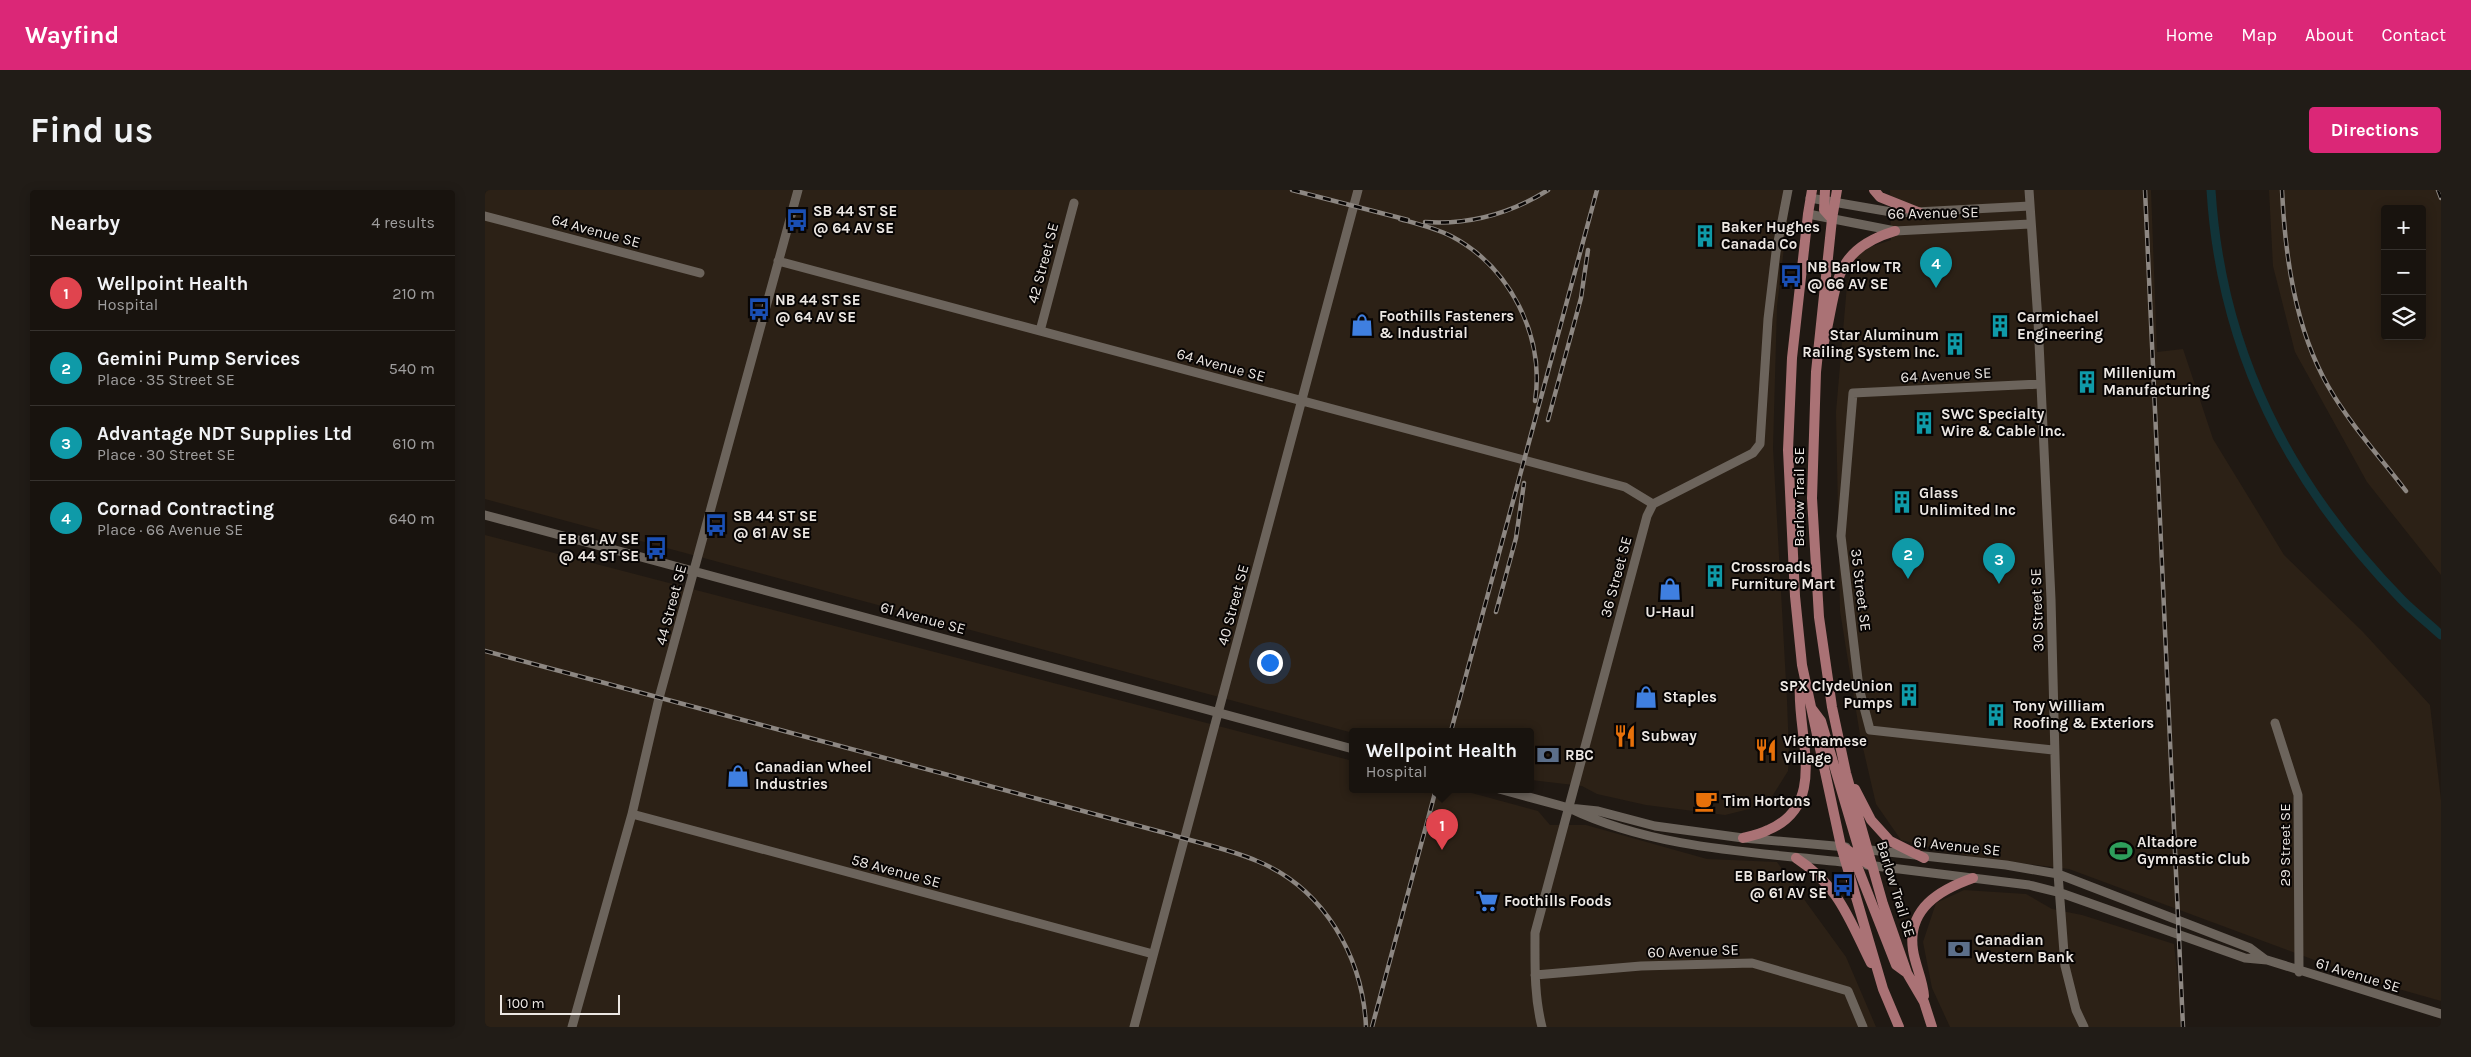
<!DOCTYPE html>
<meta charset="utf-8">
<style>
body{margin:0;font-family:Karla,sans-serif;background:#211c17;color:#f1f3f6}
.controls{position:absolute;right:15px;top:15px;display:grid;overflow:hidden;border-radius:5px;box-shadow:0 2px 12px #0003}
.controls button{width:45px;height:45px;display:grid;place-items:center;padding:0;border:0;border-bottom:1px solid #36322e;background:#18130e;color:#f1f3f6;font:25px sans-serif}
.scale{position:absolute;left:15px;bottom:12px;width:120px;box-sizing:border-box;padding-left:5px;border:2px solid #ece7e3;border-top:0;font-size:14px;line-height:18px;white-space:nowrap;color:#ece7e3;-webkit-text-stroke:4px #080504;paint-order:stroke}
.you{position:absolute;left:784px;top:472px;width:18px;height:18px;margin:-12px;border:4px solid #fff;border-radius:50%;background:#1a73e8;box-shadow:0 0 0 8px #1a73e833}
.badge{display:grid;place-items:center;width:32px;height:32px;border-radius:50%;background:#db2777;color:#fff;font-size:16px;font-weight:700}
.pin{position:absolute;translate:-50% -41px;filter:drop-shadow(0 1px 2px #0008)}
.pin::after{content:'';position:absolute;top:26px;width:18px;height:15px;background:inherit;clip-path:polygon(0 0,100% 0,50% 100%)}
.popup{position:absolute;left:864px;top:538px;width:185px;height:65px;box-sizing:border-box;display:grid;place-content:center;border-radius:5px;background:#18130e;filter:drop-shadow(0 1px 4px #0005);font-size:16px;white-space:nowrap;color:#9f9e9e}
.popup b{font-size:19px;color:#f1f3f6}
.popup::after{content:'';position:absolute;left:50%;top:100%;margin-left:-10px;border:10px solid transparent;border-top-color:#18130e}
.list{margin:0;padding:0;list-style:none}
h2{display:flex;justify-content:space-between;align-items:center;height:65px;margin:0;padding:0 20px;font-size:21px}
h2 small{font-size:16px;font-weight:400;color:#9f9e9e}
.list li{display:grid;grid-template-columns:32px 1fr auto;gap:15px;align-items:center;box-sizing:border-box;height:75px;padding:0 20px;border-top:1px solid #36322e}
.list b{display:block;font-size:19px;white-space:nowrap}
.list p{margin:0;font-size:16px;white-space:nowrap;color:#9f9e9e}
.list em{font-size:16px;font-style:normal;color:#9f9e9e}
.icon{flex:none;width:28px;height:28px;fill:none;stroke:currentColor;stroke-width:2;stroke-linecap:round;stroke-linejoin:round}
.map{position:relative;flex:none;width:1956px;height:837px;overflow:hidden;border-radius:5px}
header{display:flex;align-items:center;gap:30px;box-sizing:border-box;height:70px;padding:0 25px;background:#db2777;color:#fff}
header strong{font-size:24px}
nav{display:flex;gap:28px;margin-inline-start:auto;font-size:18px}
.intro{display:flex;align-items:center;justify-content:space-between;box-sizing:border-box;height:120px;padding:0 30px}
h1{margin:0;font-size:35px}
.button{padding:12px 22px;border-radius:5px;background:#db2777;color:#fff;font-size:18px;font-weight:700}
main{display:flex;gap:30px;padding:0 30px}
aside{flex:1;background:#18130e;border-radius:5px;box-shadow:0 2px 12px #0003}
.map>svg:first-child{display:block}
</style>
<header>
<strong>Wayfind</strong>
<nav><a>Home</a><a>Map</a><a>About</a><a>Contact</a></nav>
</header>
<div class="intro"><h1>Find us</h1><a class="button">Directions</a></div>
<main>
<aside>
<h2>Nearby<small>4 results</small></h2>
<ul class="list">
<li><span class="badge" style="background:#e0444e">1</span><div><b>Wellpoint Health</b><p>Hospital</p></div><em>210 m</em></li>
<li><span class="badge" style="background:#0f9aa8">2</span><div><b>Gemini Pump Services</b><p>Place · 35 Street SE</p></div><em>540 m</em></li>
<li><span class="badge" style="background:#0f9aa8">3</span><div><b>Advantage NDT Supplies Ltd</b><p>Place · 30 Street SE</p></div><em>610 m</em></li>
<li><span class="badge" style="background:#0f9aa8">4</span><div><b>Cornad Contracting</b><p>Place · 66 Avenue SE</p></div><em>640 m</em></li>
</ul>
</aside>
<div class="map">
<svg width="1956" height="837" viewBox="0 0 1956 837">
<rect width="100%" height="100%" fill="#201913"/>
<path fill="#2c2116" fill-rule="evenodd" d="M 0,0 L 1306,0 L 1292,116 L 1288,258 L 1302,510 L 1304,564 L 1303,581 L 1288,605 L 1264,619 L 1240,625 L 1161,615 L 1112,604 L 1097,596 L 1046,590 L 1046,541 L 868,543 L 0,309 Z
M 1405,0 L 1666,0 L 1672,162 L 1698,159 L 1728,249 L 1799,365 L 1878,442 L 1945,515 L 1956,610 L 1956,811 L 1889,792 L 1584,679 L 1486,667 L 1416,650 L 1391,614 L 1375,545 L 1355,421 L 1351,222 L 1362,95 L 1373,61 L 1406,50 Z
M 1784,0 L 1956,0 L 1956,385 L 1882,292 L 1810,162 L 1788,76 ZM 1900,19 L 1937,19 L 1937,146 L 1900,146 Z
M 0,345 L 868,571 L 868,599 L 972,599 L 1053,621 L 1065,635 L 1101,635 L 1222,669 L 1292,672 L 1361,767 L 1391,837 L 0,837 Z
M 1479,700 L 1541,704 L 1567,719 L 1597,725 L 1689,754 L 1698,837 L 1465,837 L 1447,798 L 1438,752 L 1451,713 Z"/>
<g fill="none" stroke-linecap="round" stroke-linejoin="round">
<path stroke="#113439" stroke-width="9" d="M 1726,0 C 1736,162 1804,294 1917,410 C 1929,422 1943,433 1956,445"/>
<path stroke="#6c645c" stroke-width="9" d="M 1544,0 L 1553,131 L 1566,409 L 1573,684 L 1580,776 L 1591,820 L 1599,837
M 1325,8 L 1412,23 L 1545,16
M 1323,24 L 1410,41 L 1545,34
M 0,26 L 215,83
M 293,71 L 1140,297 L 1168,314
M 555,141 L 589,13
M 1556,194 L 1368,203 L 1356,346 L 1374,498 L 1385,540 L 1568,560
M 0,325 L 868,559
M 1790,533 L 1813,605 L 1814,782
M 1014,599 L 1084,618 L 1113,621 L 1170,636 L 1258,648 L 1361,657
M 1084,618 C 1171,660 1272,662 1367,673
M 147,624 L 668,764
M 1376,659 L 1521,675 L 1573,684 L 1765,758 L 1781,770
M 1382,675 L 1544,695 L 1576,703 L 1760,768 L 1782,770 L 1956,824
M 1050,785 L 1156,776 L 1267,773 L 1363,801 L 1378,837
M 87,837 L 147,624 L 174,508 L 313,0
M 649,837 L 873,0
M 1057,837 C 1049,806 1050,775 1050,743 L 1162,326 L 1168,314 L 1268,263 L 1275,254 L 1283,129 L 1291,62 L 1303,0"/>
<path stroke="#aa7275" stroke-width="10" d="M 1327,0 L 1323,24 L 1307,168 L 1303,260 L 1310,406 L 1317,475 L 1356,656 L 1398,799 L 1414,837
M 1340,0 L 1339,20 L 1347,29
M 1352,0 L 1347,29 L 1331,182 L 1327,308 L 1334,427 L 1347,517 L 1361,583 L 1398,714 L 1422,783 L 1439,812 L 1447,837
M 1389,0 L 1395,7 L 1435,23
M 1339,152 C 1353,96 1346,60 1410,41
M 1327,519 L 1336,531 L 1377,670 L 1387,676
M 1370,599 L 1386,630 L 1405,651 L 1439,668
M 1258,648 C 1266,646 1275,644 1283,640 C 1345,614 1311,544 1315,495
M 1356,656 L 1367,663 L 1411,775 L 1422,783
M 1311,668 C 1354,696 1364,729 1386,773
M 1439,806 C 1438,790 1430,775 1428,760 C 1422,719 1454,700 1488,688"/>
<defs>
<path id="rail" d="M 807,0 L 923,30
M 1660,0 L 1698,837
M 1797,0 C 1800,66 1810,138 1843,196 C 1864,233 1895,267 1921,301
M 1953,0 L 1956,8
M 915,29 C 933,34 950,38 966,46 C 1025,77 1060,146 1050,211
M 940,32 C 985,35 1025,24 1063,0
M 1063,230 L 1096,108 L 1103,60
M 1011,422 L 1031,348 L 1039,293
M 0,461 L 684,644 C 713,653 744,659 772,671 C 839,698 878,767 881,837
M 966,541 L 1112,0
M 887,837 L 951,599"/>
</defs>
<use href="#rail" stroke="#8d8782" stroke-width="4.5"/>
<use href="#rail" stroke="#080504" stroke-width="2.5" stroke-dasharray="8" stroke-linecap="butt"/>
</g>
<defs>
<symbol id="bus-bare" viewBox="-9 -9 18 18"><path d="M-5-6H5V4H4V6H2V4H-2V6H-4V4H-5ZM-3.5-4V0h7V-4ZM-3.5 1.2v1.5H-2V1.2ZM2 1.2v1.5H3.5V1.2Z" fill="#1a4fb4" stroke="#080504" stroke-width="2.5" paint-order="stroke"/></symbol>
<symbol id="building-bare" viewBox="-9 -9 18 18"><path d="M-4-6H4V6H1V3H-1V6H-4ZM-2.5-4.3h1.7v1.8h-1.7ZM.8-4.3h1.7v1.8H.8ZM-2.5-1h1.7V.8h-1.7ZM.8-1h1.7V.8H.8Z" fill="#0f9aa8" stroke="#080504" stroke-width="2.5" paint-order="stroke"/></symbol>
<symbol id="shop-bare" viewBox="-9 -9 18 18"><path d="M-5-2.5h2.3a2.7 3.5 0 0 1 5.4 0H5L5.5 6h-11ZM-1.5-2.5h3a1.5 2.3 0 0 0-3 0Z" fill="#3f7fe0" stroke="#080504" stroke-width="2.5" paint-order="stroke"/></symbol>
<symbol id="restaurant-bare" viewBox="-9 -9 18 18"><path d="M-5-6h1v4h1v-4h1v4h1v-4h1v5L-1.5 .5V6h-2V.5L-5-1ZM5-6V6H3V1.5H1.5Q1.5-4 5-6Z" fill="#e8710a" stroke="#080504" stroke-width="2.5" paint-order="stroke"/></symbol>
<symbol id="bank-bare" viewBox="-9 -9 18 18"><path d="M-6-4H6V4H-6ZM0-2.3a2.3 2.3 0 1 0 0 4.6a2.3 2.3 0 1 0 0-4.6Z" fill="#5c6f8a" stroke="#080504" stroke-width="2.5" paint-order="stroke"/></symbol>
<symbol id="cafe-bare" viewBox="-9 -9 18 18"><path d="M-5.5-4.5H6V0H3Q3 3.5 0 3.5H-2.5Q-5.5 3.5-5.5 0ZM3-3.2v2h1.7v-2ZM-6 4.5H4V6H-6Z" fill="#e8710a" stroke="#080504" stroke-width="2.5" paint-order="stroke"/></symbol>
<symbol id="stadium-bare" viewBox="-9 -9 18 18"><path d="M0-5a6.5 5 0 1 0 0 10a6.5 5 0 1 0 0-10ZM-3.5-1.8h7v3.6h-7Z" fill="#2e9e5b" stroke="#080504" stroke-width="2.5" paint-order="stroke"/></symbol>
<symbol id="supermarket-bare" viewBox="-9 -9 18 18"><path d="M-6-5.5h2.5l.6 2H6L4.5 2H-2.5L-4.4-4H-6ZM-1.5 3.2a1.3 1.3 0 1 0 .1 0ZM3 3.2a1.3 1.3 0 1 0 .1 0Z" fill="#3f7fe0" stroke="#080504" stroke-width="2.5" paint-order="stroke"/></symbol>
</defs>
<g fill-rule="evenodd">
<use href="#bus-bare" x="296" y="14" width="32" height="32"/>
<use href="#building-bare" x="1204" y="30" width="32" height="32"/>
<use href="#bus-bare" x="1290" y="70" width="32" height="32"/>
<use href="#bus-bare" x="258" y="103" width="32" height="32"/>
<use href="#shop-bare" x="861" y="119" width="32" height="32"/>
<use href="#building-bare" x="1499" y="120" width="32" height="32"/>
<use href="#building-bare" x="1454" y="138" width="32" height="32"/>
<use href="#building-bare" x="1586" y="176" width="32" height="32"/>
<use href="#building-bare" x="1423" y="217" width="32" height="32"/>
<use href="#building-bare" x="1401" y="296" width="32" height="32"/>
<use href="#bus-bare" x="215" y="319" width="32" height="32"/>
<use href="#bus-bare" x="155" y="342" width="32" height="32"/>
<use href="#building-bare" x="1214" y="370" width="32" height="32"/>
<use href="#shop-bare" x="1169" y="383" width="32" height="32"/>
<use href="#building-bare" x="1408" y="489" width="32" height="32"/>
<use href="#shop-bare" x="1145" y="491" width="32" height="32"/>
<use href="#building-bare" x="1495" y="509" width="32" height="32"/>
<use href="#restaurant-bare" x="1124" y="530" width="32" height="32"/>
<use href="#restaurant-bare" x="1265" y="544" width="32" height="32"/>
<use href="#bank-bare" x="1047" y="549" width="32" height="32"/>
<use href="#shop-bare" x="237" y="570" width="32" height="32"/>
<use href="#cafe-bare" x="1205" y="595" width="32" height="32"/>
<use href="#stadium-bare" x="1620" y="645" width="32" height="32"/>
<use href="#bus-bare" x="1342" y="679" width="32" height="32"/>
<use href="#supermarket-bare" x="986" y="695" width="32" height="32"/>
<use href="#bank-bare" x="1458" y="743" width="32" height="32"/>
</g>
<g text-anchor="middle" stroke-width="4" stroke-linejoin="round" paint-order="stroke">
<g font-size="15" font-weight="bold" fill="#ece7e3" stroke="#080504" text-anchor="start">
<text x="328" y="26">SB 44 ST SE<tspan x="328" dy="17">@ 64 AV SE</tspan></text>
<text x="1236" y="42">Baker Hughes<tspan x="1236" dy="17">Canada Co</tspan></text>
<text x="1322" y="82">NB Barlow TR<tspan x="1322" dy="17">@ 66 AV SE</tspan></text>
<text x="290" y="115">NB 44 ST SE<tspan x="290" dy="17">@ 64 AV SE</tspan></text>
<text x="894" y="131">Foothills Fasteners<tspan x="894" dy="17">&amp; Industrial</tspan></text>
<text x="1532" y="132">Carmichael<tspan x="1532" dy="17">Engineering</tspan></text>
<text x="1454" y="150" text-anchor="end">Star Aluminum<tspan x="1454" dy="17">Railing System Inc.</tspan></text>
<text x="1618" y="188">Millenium<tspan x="1618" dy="17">Manufacturing</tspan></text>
<text x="1456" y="229">SWC Specialty<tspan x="1456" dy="17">Wire &amp; Cable Inc.</tspan></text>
<text x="1434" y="308">Glass<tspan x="1434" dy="17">Unlimited Inc</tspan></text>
<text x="248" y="331">SB 44 ST SE<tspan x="248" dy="17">@ 61 AV SE</tspan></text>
<text x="154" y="354" text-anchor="end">EB 61 AV SE<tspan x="154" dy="17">@ 44 ST SE</tspan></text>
<text x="1246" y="382">Crossroads<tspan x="1246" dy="17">Furniture Mart</tspan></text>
<text x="1185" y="427" text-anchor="middle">U-Haul</text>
<text x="1408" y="501" text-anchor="end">SPX ClydeUnion<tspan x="1408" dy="17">Pumps</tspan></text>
<text x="1178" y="512">Staples</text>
<text x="1528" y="521">Tony William<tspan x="1528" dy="17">Roofing &amp; Exteriors</tspan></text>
<text x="1156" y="551">Subway</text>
<text x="1298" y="556">Vietnamese<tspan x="1298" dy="17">Village</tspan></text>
<text x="1080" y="570">RBC</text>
<text x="270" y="582">Canadian Wheel<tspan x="270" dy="17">Industries</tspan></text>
<text x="1238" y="616">Tim Hortons</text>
<text x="1652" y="657">Altadore<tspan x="1652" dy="17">Gymnastic Club</tspan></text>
<text x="1342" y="691" text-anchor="end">EB Barlow TR<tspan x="1342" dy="17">@ 61 AV SE</tspan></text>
<text x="1019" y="716">Foothills Foods</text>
<text x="1490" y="755">Canadian<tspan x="1490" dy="17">Western Bank</tspan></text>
</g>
<g font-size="15" fill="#ece7e3" stroke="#080504">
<text transform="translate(1448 23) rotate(-1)" y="5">66 Avenue SE</text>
<text transform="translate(111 41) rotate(15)" y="5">64 Avenue SE</text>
<text transform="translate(558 73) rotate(-75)" y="5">42 Street SE</text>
<text transform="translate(736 175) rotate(15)" y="5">64 Avenue SE</text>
<text transform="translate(1461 185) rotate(-3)" y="5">64 Avenue SE</text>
<text transform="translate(1314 307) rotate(-90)" y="5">Barlow Trail SE</text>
<text transform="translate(1131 387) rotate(-75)" y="5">36 Street SE</text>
<text transform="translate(1376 400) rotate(83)" y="5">35 Street SE</text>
<text transform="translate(186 415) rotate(-75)" y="5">44 Street SE</text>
<text transform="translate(748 415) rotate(-75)" y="5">40 Street SE</text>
<text transform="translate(1552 420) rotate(-92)" y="5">30 Street SE</text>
<text transform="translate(438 428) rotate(15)" y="5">61 Avenue SE</text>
<text transform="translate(1800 655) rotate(-90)" y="5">29 Street SE</text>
<text transform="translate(1472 656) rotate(6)" y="5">61 Avenue SE</text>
<text transform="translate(411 681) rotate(15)" y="5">58 Avenue SE</text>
<text transform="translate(1411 699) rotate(73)" y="5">Barlow Trail SE</text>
<text transform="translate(1208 761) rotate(-2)" y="5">60 Avenue SE</text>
<text transform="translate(1873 785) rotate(17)" y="5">61 Avenue SE</text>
</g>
</g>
</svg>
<div class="controls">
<button>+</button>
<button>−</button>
<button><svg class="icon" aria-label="layers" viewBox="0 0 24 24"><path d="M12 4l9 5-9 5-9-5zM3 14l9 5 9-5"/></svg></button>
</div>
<div class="scale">100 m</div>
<div class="you"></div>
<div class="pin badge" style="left:957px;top:660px;background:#e0444e">1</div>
<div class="popup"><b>Wellpoint Health</b>Hospital</div>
<div class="pin badge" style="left:1423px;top:389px;background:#0f9aa8">2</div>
<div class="pin badge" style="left:1514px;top:394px;background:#0f9aa8">3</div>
<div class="pin badge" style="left:1451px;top:98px;background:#0f9aa8">4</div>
</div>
</main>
